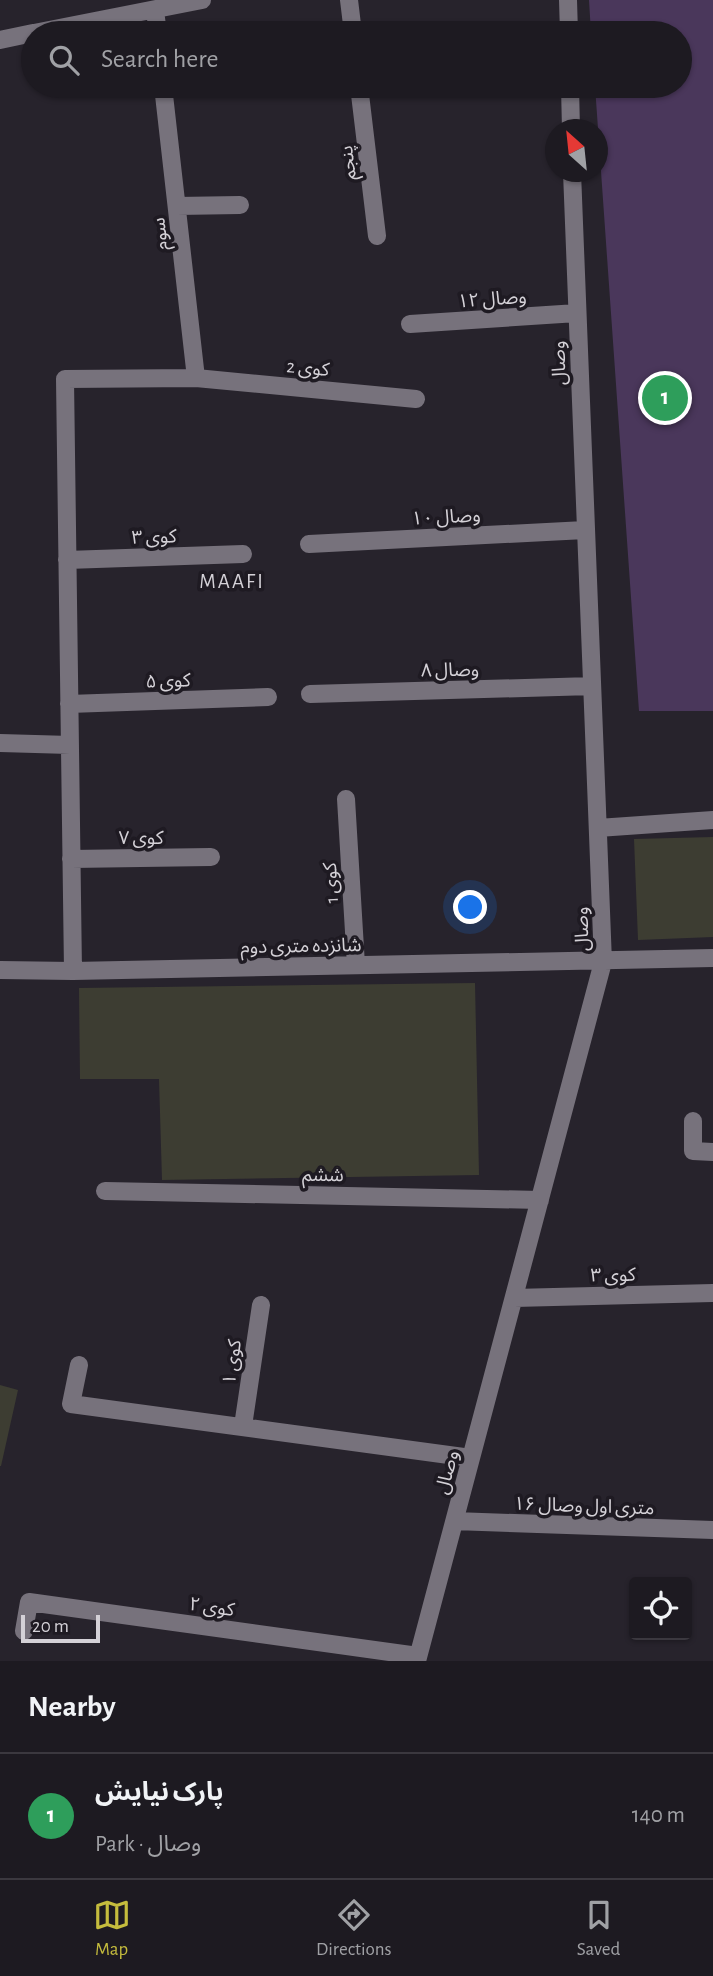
<!DOCTYPE html>
<meta charset="utf-8">
<style>
body{margin:0;font-family:"Alegreya Sans","Noto Sans Arabic",sans-serif;background:#2a272e;color:#f1f3f6}
.controls{position:absolute;right:21px;bottom:21px;display:grid;overflow:hidden;border-radius:7px;box-shadow:0 2px 5px #0004}
.controls button{width:63px;height:63px;display:grid;place-items:center;padding:0;border:0;border-bottom:2px solid #3b383f;background:#1d1a21;color:#f1f3f6;font:35px sans-serif}
.compass{position:absolute;left:545px;top:119px;width:63px;height:63px;border-radius:50%;background:#1d1a21;box-shadow:0 2px 5px #0004;rotate:333deg}
.scale{position:absolute;left:21px;bottom:18px;width:79px;box-sizing:border-box;padding-left:7px;border:4px solid #d4d1d7;border-top:0;font-size:19px;line-height:24px;white-space:nowrap;color:#d4d1d7;-webkit-text-stroke:5px #1e1a22;paint-order:stroke}
.you{position:absolute;left:471px;top:908px;width:24px;height:24px;margin:-18px;border:5px solid #fff;border-radius:50%;background:#1a73e8;box-shadow:0 0 0 10px #1a73e833}
.badge{display:grid;place-items:center;width:46px;height:46px;border-radius:50%;background:#c5bc3d;color:#fff;font-size:23px;font-weight:700}
.pin{position:absolute;translate:-50% -50%;border:4px solid #fff;box-shadow:0 2px 7px #0006}
.list{margin:0;padding:0;list-style:none}
h2{display:flex;justify-content:space-between;align-items:center;height:91px;margin:0;padding:0 28px;font-size:30px}
h2 small{font-size:23px;font-weight:400;color:#a0a1a5}
.list li{display:grid;grid-template-columns:46px 1fr auto;gap:21px;align-items:center;box-sizing:border-box;height:126px;padding:0 28px;border-top:2px solid #3b383f}
.list b{display:block;font-size:26px;white-space:nowrap}
.list p{margin:0;font-size:23px;white-space:nowrap;color:#a0a1a5}
.list em{font-size:23px;font-style:normal;color:#a0a1a5}
.icon{flex:none;width:38px;height:38px;fill:none;stroke:currentColor;stroke-width:2;stroke-linecap:round;stroke-linejoin:round}
.map{position:relative;flex:none;width:713px;height:1661px;overflow:hidden}
.search{position:absolute;background:#1d1a21;box-shadow:0 2px 5px #0004;left:21px;right:21px;top:21px;height:77px;display:flex;align-items:center;gap:18px;box-sizing:border-box;padding:0 24px;border-radius:38px;color:#a0a1a5;font-size:26px}
.sheet{height:217px;background:#1d1a21}
nav{display:flex;justify-content:space-around;align-items:center;box-sizing:border-box;height:98px;border-top:2px solid #3b383f;background:#1d1a21;font-size:19px;color:#a0a1a5}
nav a{display:grid;justify-items:center;gap:4px}
nav .on{color:#c5bc3d}
.map>svg:first-child{display:block}
</style>
<div class="map">
<svg width="713" height="1661" viewBox="0 0 713 1661">
<rect width="100%" height="100%" fill="#27232c"/>
<path fill="#4a375b" d="M 589,0 L 713,0 L 713,711 L 639,711 L 595,86 L 680,86 L 680,33 L 591,33 Z"/>
<path fill="#3d3d32" d="M 713,837 L 713,937 L 638,940 L 634,839 Z
M 475,983 L 479,1175 L 162,1180 L 159,1079 L 80,1079 L 79,988 Z
M 0,1385 L 18,1390 L 1,1466 L 0,1466 Z"/>
<g fill="none" stroke-linecap="round" stroke-linejoin="round">
<path stroke="#77727c" stroke-width="18" d="M 349,0 L 353,33
M 568,0 L 569,33
M 155,11 L 158,33
M 34,33 L 202,0
M 0,40 L 33,33
M 163,86 L 196,378
M 359,86 L 377,236
M 570,86 L 571,130
M 177,206 L 240,205
M 410,324 L 577,313
M 309,544 L 585,530
M 67,560 L 243,554
M 310,694 L 592,686
M 69,704 L 268,697
M 0,743 L 70,745
M 346,799 L 356,965
M 598,828 L 713,820
M 71,859 L 211,857
M 0,970 L 73,971 L 713,958
M 73,971 L 65,379 L 196,378 L 416,399
M 693,1121 L 693,1151 L 713,1152
M 105,1191 L 540,1200
M 514,1298 L 713,1293
M 79,1365 L 71,1404 L 471,1458
M 243,1426 L 261,1305
M 454,1521 L 713,1530
M 24,1631 L 29,1602 L 418,1656
M 417,1661 L 603,962 L 572,172"/>
</g>
<g text-anchor="middle" stroke-width="7" stroke-linejoin="round" paint-order="stroke">
<g font-size="19" fill="#d4d1d7" stroke="#1e1a22">
<text transform="translate(347 163) rotate(-97)" y="7">پنجم</text>
<text transform="translate(159 234) rotate(-96)" y="7">سوم</text>
<text transform="translate(492 298) rotate(-4)" y="7">وصال ۱۲</text>
<text transform="translate(558 363) rotate(-92)" y="7">وصال</text>
<text transform="translate(308 367) rotate(5)" y="7">کوی 2</text>
<text transform="translate(446 516) rotate(-3)" y="7">وصال ۱۰</text>
<text transform="translate(154 536) rotate(-2)" y="7">کوی ۳</text>
<text transform="translate(450 669) rotate(-1)" y="7">وصال ۸</text>
<text transform="translate(168 680) rotate(-2)" y="7">کوی ۵</text>
<text x="141" y="844">کوی ۷</text>
<text transform="translate(330 883) rotate(-93)" y="7">کوی 1</text>
<text transform="translate(581 929) rotate(-92)" y="7">وصال</text>
<text transform="translate(301 945) rotate(-1)" y="7">شانزده متری دوم</text>
<text transform="translate(323 1174) rotate(1)" y="7">ششم</text>
<text transform="translate(613 1274) rotate(-1)" y="7">کوی ۳</text>
<text transform="translate(231 1362) rotate(-82)" y="7">کوی ۱</text>
<text transform="translate(446 1472) rotate(-75)" y="7">وصال</text>
<text transform="translate(584 1505) rotate(2)" y="7">۱۶ متری اول وصال</text>
<text transform="translate(212 1606) rotate(8)" y="7">کوی ۲</text>
</g>
<g font-size="21" letter-spacing="2" fill="#d4d1d7" stroke="#1e1a22">
<text x="232" y="588">MAAFI</text>
</g>
</g>
</svg>
<div class="controls">
<button><svg class="icon" aria-label="locate" viewBox="0 0 24 24"><circle cx="12" cy="12" r="6"/><path d="M12 2v4M12 18v4M2 12h4M18 12h4"/></svg></button>
</div>
<svg class="compass" viewBox="-18 -18 36 36"><path d="M0-13l5 13h-10z" fill="#e53935"/><path d="M0 13l5-13h-10z" fill="#a0a1a5"/></svg>
<div class="scale">20 m</div>
<div class="you"></div>
<div class="pin badge" style="left:665px;top:398px;background:#2e9e5b">1</div>
<div class="search"><svg class="icon" aria-label="search" viewBox="0 0 24 24"><circle cx="10" cy="10" r="6"/><path d="M15 15l6 6"/></svg>Search here</div>
</div>
<section class="sheet">
<h2>Nearby<small></small></h2>
<ul class="list">
<li><span class="badge" style="background:#2e9e5b">1</span><div><b>پارک نیایش</b><p>Park · وصال</p></div><em>140 m</em></li>
</ul>
</section>
<nav>
<a class="on"><svg class="icon" aria-label="map" viewBox="0 0 24 24"><path d="M3 6l6-2 6 2 6-2v14l-6 2-6-2-6 2zM9 4v14M15 6v14"/></svg>Map</a>
<a><svg class="icon" aria-label="directions" viewBox="0 0 24 24"><path d="M12 3l9 9-9 9-9-9zM9 14v-3h6M13 9l2 2-2 2"/></svg>Directions</a>
<a><svg class="icon" aria-label="saved" viewBox="0 0 24 24"><path d="M7 4h10v16l-5-4-5 4z"/></svg>Saved</a>
</nav>
